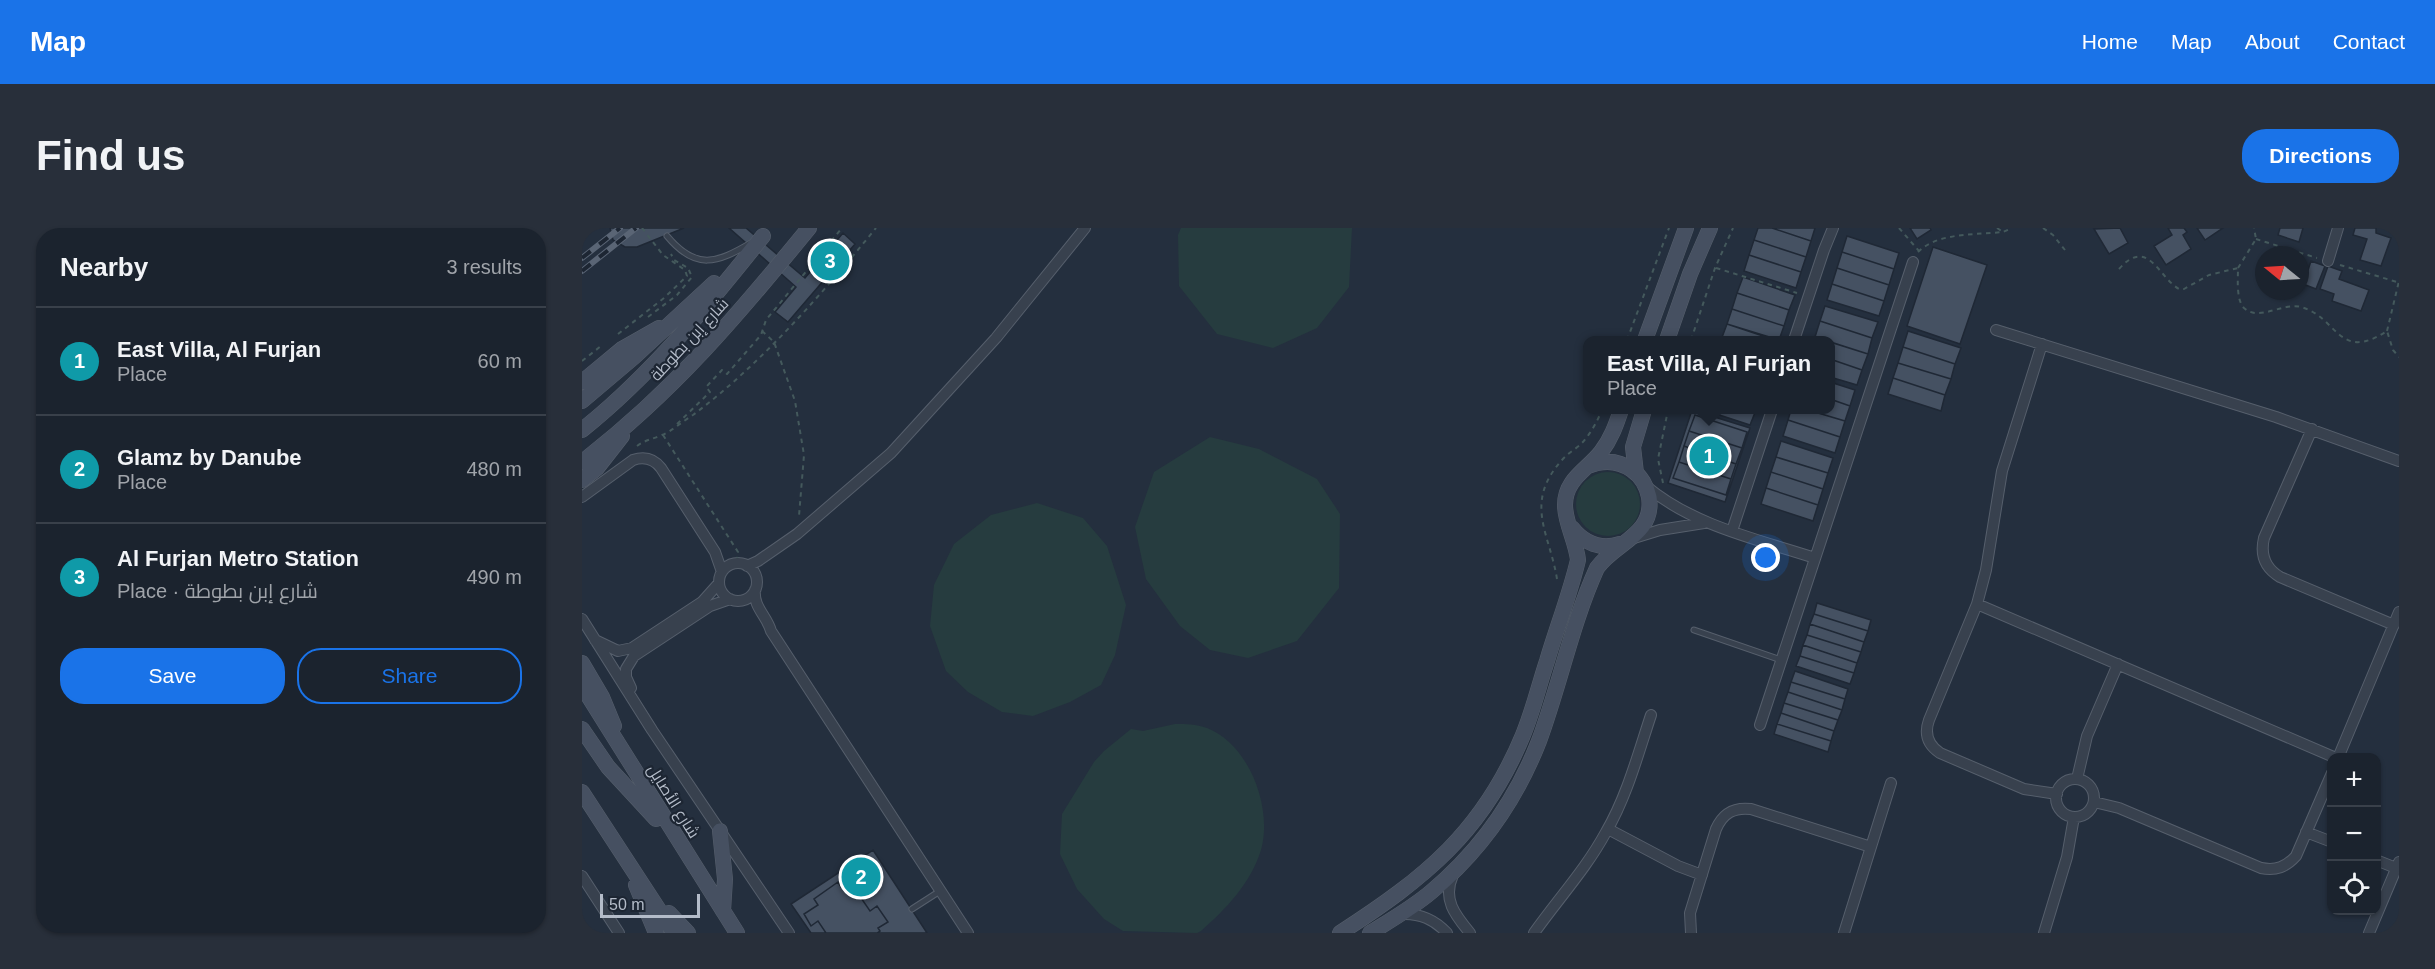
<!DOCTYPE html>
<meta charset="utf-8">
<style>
body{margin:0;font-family:Arial,Cairo,sans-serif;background:#282f3a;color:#f1f3f6}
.controls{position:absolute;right:18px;bottom:18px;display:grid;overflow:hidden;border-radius:12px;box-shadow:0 2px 4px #0004}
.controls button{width:54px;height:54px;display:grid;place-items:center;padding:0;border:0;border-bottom:2px solid #39404a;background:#1b232e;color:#f1f3f6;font:30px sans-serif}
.compass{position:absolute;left:1673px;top:18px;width:54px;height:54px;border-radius:50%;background:#1b232e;box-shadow:0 2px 4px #0004;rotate:288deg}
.scale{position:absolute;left:18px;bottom:15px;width:100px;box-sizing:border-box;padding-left:6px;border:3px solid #b4bcc9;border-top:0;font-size:16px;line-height:21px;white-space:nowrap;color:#b4bcc9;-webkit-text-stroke:4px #1d2633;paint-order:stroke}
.you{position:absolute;left:1184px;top:330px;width:21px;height:21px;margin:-15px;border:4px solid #fff;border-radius:50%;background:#1a73e8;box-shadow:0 0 0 9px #1a73e833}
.badge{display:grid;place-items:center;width:39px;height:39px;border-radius:50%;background:#1a73e8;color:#fff;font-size:20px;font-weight:700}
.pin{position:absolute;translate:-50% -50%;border:3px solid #fff;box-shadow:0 2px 6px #0006}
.popup{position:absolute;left:1001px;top:108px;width:252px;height:78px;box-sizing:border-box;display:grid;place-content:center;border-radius:12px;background:#1b232e;filter:drop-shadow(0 2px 4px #0005);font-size:20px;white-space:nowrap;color:#a0a4aa}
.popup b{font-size:22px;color:#f1f3f6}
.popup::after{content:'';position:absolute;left:50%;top:100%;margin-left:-12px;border:12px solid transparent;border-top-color:#1b232e}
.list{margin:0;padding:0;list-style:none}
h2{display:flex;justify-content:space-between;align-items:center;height:78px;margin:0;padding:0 24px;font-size:26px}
h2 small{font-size:20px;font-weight:400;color:#a0a4aa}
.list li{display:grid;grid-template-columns:39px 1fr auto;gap:18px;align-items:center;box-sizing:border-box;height:108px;padding:0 24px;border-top:2px solid #39404a}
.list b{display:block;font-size:22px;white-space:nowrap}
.list p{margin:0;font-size:20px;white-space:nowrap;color:#a0a4aa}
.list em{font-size:20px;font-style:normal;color:#a0a4aa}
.actions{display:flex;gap:12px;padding:18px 24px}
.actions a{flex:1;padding:14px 0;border:2px solid #1a73e8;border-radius:24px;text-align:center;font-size:21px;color:#1a73e8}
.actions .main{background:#1a73e8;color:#fff}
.icon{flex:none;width:33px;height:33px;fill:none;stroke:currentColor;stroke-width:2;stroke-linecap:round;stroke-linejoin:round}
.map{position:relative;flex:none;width:1817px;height:705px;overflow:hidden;border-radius:24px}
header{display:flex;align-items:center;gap:36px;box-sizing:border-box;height:84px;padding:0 30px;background:#1a73e8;color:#fff}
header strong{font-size:28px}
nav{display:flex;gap:33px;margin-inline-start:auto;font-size:21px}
.intro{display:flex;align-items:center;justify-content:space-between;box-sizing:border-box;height:144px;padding:0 36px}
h1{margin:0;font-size:42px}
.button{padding:15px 27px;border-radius:24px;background:#1a73e8;color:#fff;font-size:21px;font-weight:700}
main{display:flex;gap:36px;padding:0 36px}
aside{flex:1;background:#1b232e;border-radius:24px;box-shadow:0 2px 4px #0004}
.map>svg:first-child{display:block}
</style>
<header>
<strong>Map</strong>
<nav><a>Home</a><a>Map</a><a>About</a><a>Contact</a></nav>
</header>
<div class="intro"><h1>Find us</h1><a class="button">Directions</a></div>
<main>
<aside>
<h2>Nearby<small>3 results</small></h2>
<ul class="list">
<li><span class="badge" style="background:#0f9aa8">1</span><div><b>East Villa, Al Furjan</b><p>Place</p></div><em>60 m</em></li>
<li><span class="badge" style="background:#0f9aa8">2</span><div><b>Glamz by Danube</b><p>Place</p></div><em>480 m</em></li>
<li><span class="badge" style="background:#0f9aa8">3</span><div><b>Al Furjan Metro Station</b><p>Place · شارع إبن بطوطة</p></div><em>490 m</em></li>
</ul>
<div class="actions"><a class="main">Save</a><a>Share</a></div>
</aside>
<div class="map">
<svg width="1817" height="705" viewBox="0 0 1817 705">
<rect width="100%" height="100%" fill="#242f3e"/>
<path fill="#263c3f" d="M 599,0 L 770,0 L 767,59 L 735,100 L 691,120 L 635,106 L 597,58 L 596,7 Z
M 628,209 L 677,221 L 735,251 L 758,286 L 757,360 L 715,413 L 666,430 L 628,422 L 598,398 L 564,351 L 553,299 L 572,244 Z
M994 276a32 32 0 1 1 64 0a32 32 0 1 1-64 0Z
M 455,275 L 501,290 L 525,318 L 544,377 L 533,427 L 519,457 L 488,474 L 451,488 L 420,484 L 386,464 L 364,443 L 348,398 L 352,357 L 372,316 L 409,287 Z
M 593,496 C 604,496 614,496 625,500 C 667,516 691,580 679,622 C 669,655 644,681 619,703 L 615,705 L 541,703 L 522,691 L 495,661 L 478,626 L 480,586 L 512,534 L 522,523 L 549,501 L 561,503 Z"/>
<path fill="#455162" stroke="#1f2835" stroke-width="1.5" d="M 28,0 L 102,0 L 55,19 L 43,19 L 31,12 Z
M 147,0 L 164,0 L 223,50 L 261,5 L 273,16 L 206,94 L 193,84 L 214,59 Z
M 1176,0 L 1190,0 L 1229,13 L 1224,29 L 1172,12 Z
M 1190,0 L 1233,0 L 1229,13 Z
M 1328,0 L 1348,0 L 1349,2 L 1335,11 Z
M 1538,0 L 1546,15 L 1527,26 L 1512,1 Z
M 1586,0 L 1602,0 L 1605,4 L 1601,7 L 1609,21 L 1584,37 L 1572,18 L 1590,7 Z
M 1615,0 L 1641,0 L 1623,12 Z
M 1698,0 L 1721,0 L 1717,14 L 1696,7 Z
M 1773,0 L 1794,0 L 1794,5 L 1809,10 L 1799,38 L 1778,32 L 1785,11 L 1771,7 Z
M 1265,8 L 1317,25 L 1312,41 L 1260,24 Z
M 1172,12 L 1224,29 L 1219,44 L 1167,27 Z
M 1351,19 L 1405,37 L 1378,116 L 1325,98 Z
M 1260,24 L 1312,41 L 1307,57 L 1255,40 Z
M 1167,27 L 1219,44 L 1214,60 L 1162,43 Z
M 1729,33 L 1743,38 L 1734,61 L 1721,56 L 1718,63 L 1718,39 L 1726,42 Z
M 1746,38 L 1760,43 L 1757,51 L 1787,62 L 1779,83 L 1750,73 L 1752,66 L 1738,61 Z
M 1255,40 L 1307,57 L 1302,73 L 1250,56 Z
M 1161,49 L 1213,67 L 1207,82 L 1155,65 Z
M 1250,56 L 1302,73 L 1297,88 L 1245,72 Z
M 1155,65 L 1207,82 L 1202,98 L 1150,81 Z
M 1243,78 L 1296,94 L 1290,110 L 1238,93 Z
M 1150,81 L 1202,98 L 1197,112 L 1145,96 Z
M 1238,93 L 1290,110 L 1286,126 L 1233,109 Z
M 1145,96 L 1193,112 L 1139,112 Z
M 1326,103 L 1379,120 L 1373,136 L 1321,119 Z
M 1248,114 L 1286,126 L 1280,142 L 1248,131 Z
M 1321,119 L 1373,136 L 1369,151 L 1316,135 Z
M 1248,131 L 1280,142 L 1275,157 L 1248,149 Z
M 1316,135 L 1369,151 L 1363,167 L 1311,150 Z
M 1311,150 L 1363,167 L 1359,183 L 1306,166 Z
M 1248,154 L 1273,162 L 1268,178 L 1248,171 Z
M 1248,171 L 1268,178 L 1263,193 L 1226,182 L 1248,182 Z
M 1110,182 L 1168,200 L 1143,274 L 1086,255 Z
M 1122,182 L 1174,182 L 1168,197 Z
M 1209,182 L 1226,182 L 1263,193 L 1258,209 L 1206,192 Z
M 1113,187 L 1165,204 L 1160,220 L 1107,203 Z
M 1206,192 L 1258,209 L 1253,225 L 1201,208 Z
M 1107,203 L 1160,220 L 1154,236 L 1102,218 Z
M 1199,213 L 1251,230 L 1246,245 L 1194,229 Z
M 1102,218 L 1154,236 L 1149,251 L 1097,234 Z
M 1194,229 L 1246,245 L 1241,261 L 1189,244 Z
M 1097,234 L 1149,251 L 1144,267 L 1091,250 Z
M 1189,244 L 1241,261 L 1236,277 L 1184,260 Z
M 1184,260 L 1236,277 L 1231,293 L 1179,276 Z
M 1235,375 L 1289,392 L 1286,403 L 1232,386 Z
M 1232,386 L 1286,403 L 1282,414 L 1228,396 Z
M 1228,396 L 1282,414 L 1279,424 L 1225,407 Z
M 1225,407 L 1279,424 L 1275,435 L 1221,417 Z
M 1221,417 L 1275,435 L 1272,445 L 1218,428 Z
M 1218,428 L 1272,445 L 1268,456 L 1214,438 Z
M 1213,443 L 1266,461 L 1263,471 L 1209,454 Z
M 1209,454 L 1263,471 L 1260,482 L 1206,464 Z
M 1206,464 L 1260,482 L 1256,492 L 1202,475 Z
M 1202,475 L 1256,492 L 1252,503 L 1199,485 Z
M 1199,485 L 1252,503 L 1249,513 L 1195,496 Z
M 1195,496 L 1249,513 L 1246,524 L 1192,506 Z
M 291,622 L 345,705 L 229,705 L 209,676 Z
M 274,649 L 284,663 L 277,667 L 288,683 L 295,678 L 306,694 L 296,700 L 298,703 L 295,705 L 244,705 L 236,693 L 229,698 L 222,686 L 236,677 L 232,671 L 256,654 L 259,659 Z"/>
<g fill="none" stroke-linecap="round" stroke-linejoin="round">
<defs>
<path id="lane" d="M 85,8 C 114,43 135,35 169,15
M 1112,402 L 1199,432
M 330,681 L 358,663"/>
<path id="street" d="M 1746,33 L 1756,0
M 1414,102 L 1694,189 L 1817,233
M 1212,112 L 1242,22 L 1251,0
M 1460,116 L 1420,243 L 1404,342 L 1395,376 L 1347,492 C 1342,506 1346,517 1358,525 L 1442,561 L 1475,566
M 1730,201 L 1682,310 C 1678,327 1683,340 1698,349 L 1812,397
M 1064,258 C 1112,298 1175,311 1233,330
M 0,269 L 51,232 C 63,228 72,231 79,240 L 133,324 L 140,344
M 1150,303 L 1190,182
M 1052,310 L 1078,302 L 1122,295
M137 354a19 19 0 1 1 38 0a19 19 0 1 1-38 0Z
M 165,338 L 176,333 L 215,306 L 309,225 L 414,110 L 503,0
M 173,362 C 171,379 185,388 189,403 L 386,705
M 1395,376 L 1754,530
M 0,391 L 70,502 L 207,705
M 13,412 L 36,423 L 50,420 L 120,374 L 137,355
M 49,460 L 44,449 L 44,441 L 52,428 L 128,378 L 148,371
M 1178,497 L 1331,34
M 1756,530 L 1817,384
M 1495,551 L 1505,508 L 1536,436
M1474 570a19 19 0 1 1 38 0a19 19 0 1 1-38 0Z
M 1512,574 L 1537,580 L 1679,640 C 1694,643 1704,639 1714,628 L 1750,545
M 1026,601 L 1096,638 L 1120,647
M 1724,604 L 1750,614
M 1794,632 L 1814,640
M 871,647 C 860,671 873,687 888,705
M 0,648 L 37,705
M 819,686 C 838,685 852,691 865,705
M 952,705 C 976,671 1004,641 1024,604 C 1045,568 1056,526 1069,487
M 1109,705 L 1108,685 L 1134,601 C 1141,585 1152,579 1169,581 L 1289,619
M 1262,705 L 1309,555
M 1462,705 L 1485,629 L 1492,589
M 1787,705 L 1817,634"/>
<path id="secondary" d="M 1063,112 L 1104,0
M 1085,112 L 1108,46 L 1128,0
M 0,154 L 40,121 L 77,100
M 0,173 L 52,129 L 132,55
M 0,202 C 69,147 126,77 181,8
M 0,234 C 91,164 155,88 227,0
M 1054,245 L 1051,219 L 1062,182
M 0,252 L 15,240 L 40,208
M 990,300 C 1002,315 1019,322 1038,316
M 0,435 L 20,469 L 32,498
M 0,458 L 155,705
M 0,501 L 26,539 L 74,591
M 0,564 L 92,705
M 138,603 L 143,651 L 141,683
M 54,657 L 74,705
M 87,685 L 106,705
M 758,705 C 843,650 901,604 941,507 C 951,483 957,457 965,433 C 975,399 988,366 996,332 C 994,313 983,295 983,277 C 983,251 1005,242 1019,224 C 1029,211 1034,197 1039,182
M 788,705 C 809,692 830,680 849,664 C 897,624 934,572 957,513 C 978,456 990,395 1015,340 C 1032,315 1073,307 1067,269 C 1065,259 1059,248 1050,242 C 1036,232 1021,232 1006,238"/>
</defs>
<use href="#lane" stroke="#565f6c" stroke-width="7"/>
<use href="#street" stroke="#565f6c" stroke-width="12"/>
<use href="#secondary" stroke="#565f6c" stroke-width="16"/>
<path stroke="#44595c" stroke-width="2" stroke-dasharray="4.5 4.5" stroke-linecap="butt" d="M 1317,0 L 1337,23
M 1415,0 L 1421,4
M 1461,0 L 1471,7 L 1483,22
M 1674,11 L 1735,30
M 1336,24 C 1356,4 1394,7 1421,4 L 1430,0
M 1758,37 L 1815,54
M 1134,40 L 1215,65
M 1656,40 L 1674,11 L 1672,0
M 1537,41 C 1566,8 1577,50 1597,61 L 1602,61 L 1627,47 L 1656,40 C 1656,51 1654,72 1662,80 C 1677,94 1701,74 1719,79 C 1756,89 1756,135 1805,103 L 1811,122 L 1817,129
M 66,89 L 95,67 L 110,49 L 106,40 L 92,32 L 89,26
M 180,103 L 192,114 L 213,173 L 222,227 L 217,288
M 1805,103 L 1817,53
M 36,106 L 82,70 L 105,48 L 103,42 L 81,27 L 60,0
M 1045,112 L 1087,0
M 1109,112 L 1133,40 L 1151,0
M 0,133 L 19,118
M 95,196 L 128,164 L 124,159 L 140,142 L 145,146 L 179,107 L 184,92 L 260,0
M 81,207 L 156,324 L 155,332
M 55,218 C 63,212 71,211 80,207 C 90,203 101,193 111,187 C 179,136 240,66 294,0
M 1081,255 L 1076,231 L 1086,182
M 975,351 C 968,306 941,275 980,232 C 985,226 992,222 998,217 C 1008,207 1015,194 1020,182"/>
<use href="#lane" stroke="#38414e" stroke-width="5"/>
<use href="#street" stroke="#38414e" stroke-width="10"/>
<use href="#secondary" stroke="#465061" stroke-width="15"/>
<defs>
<path id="rail" d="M 0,30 L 38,0
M 0,43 L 54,0"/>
</defs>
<use href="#rail" stroke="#5a6575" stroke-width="6"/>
<use href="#rail" stroke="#1d2633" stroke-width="4" stroke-dasharray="11" stroke-linecap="butt"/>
</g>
<g text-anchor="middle" stroke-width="4.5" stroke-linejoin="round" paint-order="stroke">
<g font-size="16" fill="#b4bcc9" stroke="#1d2633">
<text transform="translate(107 111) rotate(-47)" y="6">شارع إبن بطوطة</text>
<text transform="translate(92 573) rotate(58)" y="6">شارع الأصايل</text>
</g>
</g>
</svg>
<div class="controls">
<button>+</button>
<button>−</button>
<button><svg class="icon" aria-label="locate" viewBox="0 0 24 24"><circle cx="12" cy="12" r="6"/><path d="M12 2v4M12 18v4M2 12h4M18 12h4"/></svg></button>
</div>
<svg class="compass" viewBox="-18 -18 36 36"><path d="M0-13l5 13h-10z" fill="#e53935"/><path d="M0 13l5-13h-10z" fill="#a0a4aa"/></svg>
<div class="scale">50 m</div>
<div class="you"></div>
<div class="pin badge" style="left:1127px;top:228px;background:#0f9aa8">1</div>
<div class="popup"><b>East Villa, Al Furjan</b>Place</div>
<div class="pin badge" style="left:279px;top:649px;background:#0f9aa8">2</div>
<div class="pin badge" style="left:248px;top:33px;background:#0f9aa8">3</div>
</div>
</main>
